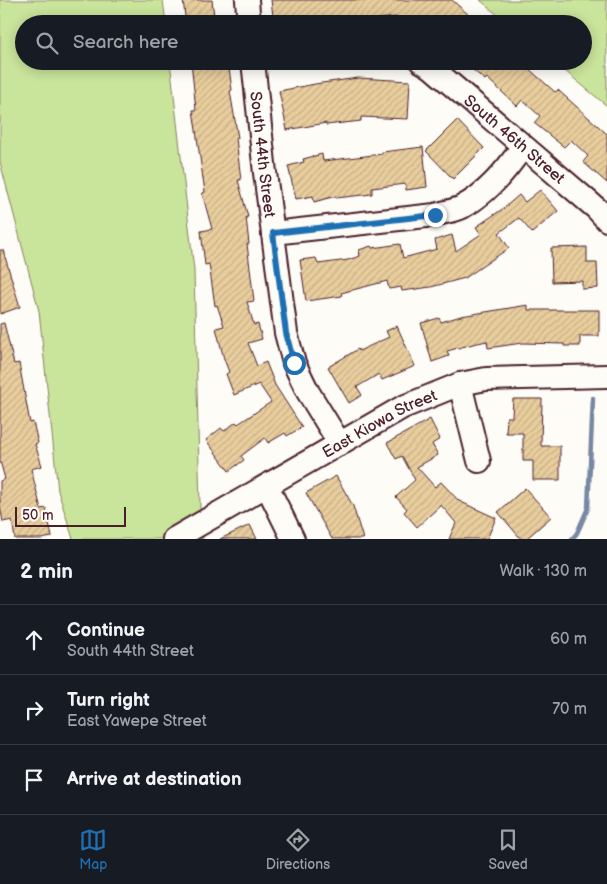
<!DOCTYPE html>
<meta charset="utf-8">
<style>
body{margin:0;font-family:"Balsamiq Sans",sans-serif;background:#20242c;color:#f1f3f6}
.scale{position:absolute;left:15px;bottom:12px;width:111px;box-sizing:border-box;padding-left:5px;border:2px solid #4a1f2b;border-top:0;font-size:14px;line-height:18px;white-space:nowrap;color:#4a1f2b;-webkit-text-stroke:4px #fdfcf7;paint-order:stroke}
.stop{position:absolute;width:15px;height:15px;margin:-11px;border:4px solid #1f6fb2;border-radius:50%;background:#fff}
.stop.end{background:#1f6fb2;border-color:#fff;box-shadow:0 1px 5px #0008}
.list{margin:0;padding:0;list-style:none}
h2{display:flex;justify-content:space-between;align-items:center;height:65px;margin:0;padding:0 20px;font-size:21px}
h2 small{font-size:16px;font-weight:400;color:#9ea1a6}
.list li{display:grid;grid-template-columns:32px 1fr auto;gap:15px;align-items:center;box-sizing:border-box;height:70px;padding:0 20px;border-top:1px solid #363941}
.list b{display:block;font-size:19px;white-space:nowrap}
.list p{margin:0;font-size:16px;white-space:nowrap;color:#9ea1a6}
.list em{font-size:16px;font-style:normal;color:#9ea1a6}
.icon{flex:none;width:28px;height:28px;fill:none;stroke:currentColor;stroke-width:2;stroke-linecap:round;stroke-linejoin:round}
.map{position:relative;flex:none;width:607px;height:539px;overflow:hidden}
.search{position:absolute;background:#171b24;box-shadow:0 2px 12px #0003;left:15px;right:15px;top:15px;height:55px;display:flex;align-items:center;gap:12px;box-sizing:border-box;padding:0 18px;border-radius:28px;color:#9ea1a6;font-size:19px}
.sheet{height:275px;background:#171b24}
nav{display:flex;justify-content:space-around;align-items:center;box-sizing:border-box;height:70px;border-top:1px solid #363941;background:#171b24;font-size:14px;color:#9ea1a6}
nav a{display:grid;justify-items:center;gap:2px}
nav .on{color:#1f6fb2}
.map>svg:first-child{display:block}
</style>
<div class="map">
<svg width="607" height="539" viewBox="0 0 607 539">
<defs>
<pattern id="building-hatch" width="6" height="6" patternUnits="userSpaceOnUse" patternTransform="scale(1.25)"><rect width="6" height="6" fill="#e8cd9d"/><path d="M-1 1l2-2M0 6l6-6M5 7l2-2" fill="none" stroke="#c8b087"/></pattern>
</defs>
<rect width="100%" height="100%" fill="#fdfcf7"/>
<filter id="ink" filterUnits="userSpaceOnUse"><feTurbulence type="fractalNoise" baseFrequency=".02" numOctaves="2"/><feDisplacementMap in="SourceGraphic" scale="10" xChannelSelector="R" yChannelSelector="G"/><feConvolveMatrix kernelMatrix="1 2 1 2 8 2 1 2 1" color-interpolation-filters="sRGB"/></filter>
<g filter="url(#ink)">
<path fill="#c9e49b" stroke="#8a8263" d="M 0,0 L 163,0 L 166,24 L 24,24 L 24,61 L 170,61 L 194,270 L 200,507 L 203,539 L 73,539 L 58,491 L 39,311 L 0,162 Z
M 480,0 L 607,0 L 607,106 L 553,61 L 583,61 L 583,24 L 508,24 Z"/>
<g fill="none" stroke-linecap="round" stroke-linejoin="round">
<path stroke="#7788a4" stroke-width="4.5" d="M 572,539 L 577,533 L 588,508 L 593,398"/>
</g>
<path fill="url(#building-hatch)" stroke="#4a1f2b" d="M 183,0 L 212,0 L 215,24 L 186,24 Z
M 271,0 L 452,0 L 479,24 L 410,24 L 395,17 L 333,24 L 274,24 Z
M 191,61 L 228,61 L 232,90 L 230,91 L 238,138 L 236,138 L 241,180 L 238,180 L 248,217 L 246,217 L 249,244 L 247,244 L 254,301 L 247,302 L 254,325 L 258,324 L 262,339 L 248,343 L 257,366 L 266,362 L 275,385 L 302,427 L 287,436 L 285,433 L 268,443 L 265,438 L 241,456 L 244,460 L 229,471 L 206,440 L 221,428 L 224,431 L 236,422 L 238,424 L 271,402 L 259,384 L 234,395 L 226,374 L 229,372 L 224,359 L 216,328 L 224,326 L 217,305 L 215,306 L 209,264 L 205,265 L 201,231 L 212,229 L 202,193 L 205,192 L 193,110 L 196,110 Z
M 480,61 L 520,61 L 555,92 L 558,90 L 607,134 L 607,183 L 583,162 L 588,156 L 571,140 L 564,147 L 534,123 L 540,116 L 522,100 L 517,106 L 487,78 L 485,80 L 473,70 Z
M 358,78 L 410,81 L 408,119 L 361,117 L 361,121 L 326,125 L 326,123 L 287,130 L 279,91 L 315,84 Z
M 457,120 L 484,148 L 453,179 L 426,151 Z
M 423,147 L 427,187 L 406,190 L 405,184 L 372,188 L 372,194 L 336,198 L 336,196 L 314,202 L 313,196 L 296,199 L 288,166 L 304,162 L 303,159 L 322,154 L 323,161 L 382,154 L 382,152 Z
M 540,190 L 558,211 L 532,233 L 519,218 L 499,233 L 509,248 L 465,278 L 431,287 L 402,291 L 401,287 L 389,289 L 387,281 L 341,293 L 342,296 L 306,301 L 300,260 L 316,258 L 318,264 L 348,260 L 360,256 L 359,250 L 371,246 L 372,248 L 400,244 L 403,258 L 437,249 L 435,240 L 452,235 L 456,251 L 481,234 L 476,227 L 504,208 L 519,195 L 525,202 Z
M 587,247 L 587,263 L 597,263 L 598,288 L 582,289 L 582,281 L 552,282 L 551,248 Z
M 0,250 L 3,250 L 20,307 L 0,314 Z
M 528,305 L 528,310 L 599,310 L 599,336 L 580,336 L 580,346 L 564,346 L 564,344 L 522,343 L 488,348 L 487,341 L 473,344 L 447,351 L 449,356 L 432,362 L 421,323 L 439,318 L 441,322 L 461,316 Z
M 4,323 L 14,364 L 19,363 L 30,423 L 33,422 L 38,443 L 35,444 L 42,466 L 31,469 L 41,509 L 46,508 L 52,537 L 41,539 L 15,539 L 12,520 L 3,522 L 0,506 L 0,481 L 5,479 L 0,461 L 0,324 Z
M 397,326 L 415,366 L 382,380 L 379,374 L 357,387 L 362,395 L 349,403 L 328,367 L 358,349 L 359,351 L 389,337 L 386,331 Z
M 513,399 L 542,399 L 541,446 L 560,446 L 560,480 L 533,480 L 533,461 L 523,461 L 523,433 L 506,433 L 507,417 L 512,417 Z
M 430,419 L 440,439 L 432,444 L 438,455 L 417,467 L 435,487 L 441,482 L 459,501 L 496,518 L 487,539 L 449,539 L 456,523 L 441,505 L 417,527 L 404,512 L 407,509 L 396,497 L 415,480 L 402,456 L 396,459 L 387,443 Z
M 336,476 L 353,506 L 363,539 L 332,539 L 306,493 Z
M 525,488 L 551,517 L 526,539 L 521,539 L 498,512 Z
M 250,525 L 257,539 L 220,539 Z"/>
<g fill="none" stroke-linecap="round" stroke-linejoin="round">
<defs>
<g id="minor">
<path d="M 247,0 L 249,24"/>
<path id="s1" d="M 253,61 L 265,173 L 286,333 L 294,363 L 308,392 L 340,444"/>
<path id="s2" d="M 421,61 L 431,67 L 597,209 L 607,220"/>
<path d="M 273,233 L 435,215 C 443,212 454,211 462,207 C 488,193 507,170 523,146"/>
<path d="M 460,384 L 479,461"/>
<path d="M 267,486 L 293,539"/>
<path id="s3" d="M 174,539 L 403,407 L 460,384 L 486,379 L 607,376"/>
</g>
</defs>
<use href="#minor" stroke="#4a1f2b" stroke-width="26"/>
<use href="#minor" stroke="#fdfcf7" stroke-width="22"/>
</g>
</g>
<g fill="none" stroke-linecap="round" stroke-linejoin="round" filter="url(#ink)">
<path stroke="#1f6fb2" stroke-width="6" d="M 294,363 L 286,333 L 273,233 L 435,215"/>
</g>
<g text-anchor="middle" stroke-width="4" stroke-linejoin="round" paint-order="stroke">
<g font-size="16" fill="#4a1f2b" stroke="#fdfcf7">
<text dy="6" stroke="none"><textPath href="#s2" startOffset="122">South 46th Street</textPath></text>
<text dy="6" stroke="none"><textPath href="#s1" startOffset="94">South 44th Street</textPath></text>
<text dy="6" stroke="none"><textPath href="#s3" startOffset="236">East Kiowa Street</textPath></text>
</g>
</g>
</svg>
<div class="scale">50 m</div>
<div class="stop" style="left:294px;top:363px"></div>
<div class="stop end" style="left:435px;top:215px"></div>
<div class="search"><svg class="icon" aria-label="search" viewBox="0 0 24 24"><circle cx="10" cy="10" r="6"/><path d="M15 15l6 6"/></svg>Search here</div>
</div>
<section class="sheet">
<h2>2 min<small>Walk · 130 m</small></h2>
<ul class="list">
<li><svg class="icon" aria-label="ahead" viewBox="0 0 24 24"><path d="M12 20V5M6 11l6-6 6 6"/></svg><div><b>Continue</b><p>South 44th Street</p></div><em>60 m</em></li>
<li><svg class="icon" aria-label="right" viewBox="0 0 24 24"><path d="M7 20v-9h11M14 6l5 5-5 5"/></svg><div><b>Turn right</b><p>East Yawepe Street</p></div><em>70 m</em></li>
<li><svg class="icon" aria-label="arrive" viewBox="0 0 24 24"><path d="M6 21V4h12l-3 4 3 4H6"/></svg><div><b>Arrive at destination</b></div></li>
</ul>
</section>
<nav>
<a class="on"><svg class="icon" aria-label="map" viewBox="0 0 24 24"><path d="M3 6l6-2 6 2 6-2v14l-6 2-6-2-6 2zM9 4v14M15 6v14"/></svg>Map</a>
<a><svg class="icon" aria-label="directions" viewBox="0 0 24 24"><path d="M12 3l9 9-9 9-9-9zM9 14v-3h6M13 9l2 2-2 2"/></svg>Directions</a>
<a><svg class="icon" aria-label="saved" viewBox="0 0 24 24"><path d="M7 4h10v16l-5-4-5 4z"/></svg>Saved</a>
</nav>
